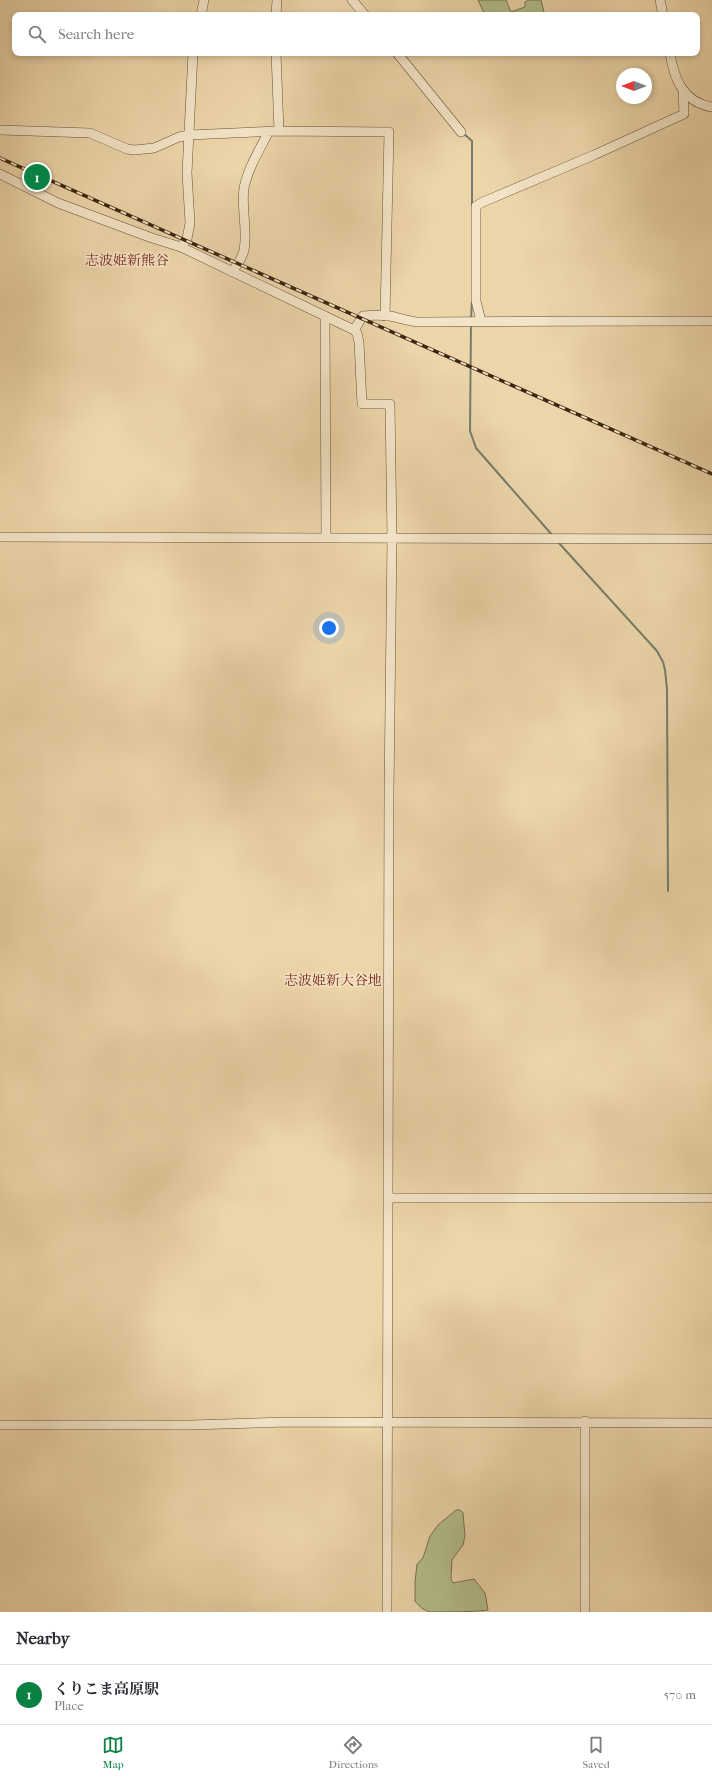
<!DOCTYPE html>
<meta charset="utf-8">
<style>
body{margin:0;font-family:"IM FELL French Canon","Noto Serif JP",serif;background:#f2f2f3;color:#2b2b33}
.compass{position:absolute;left:616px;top:68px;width:36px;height:36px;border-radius:50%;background:#fff;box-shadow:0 2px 6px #0003;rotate:270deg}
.you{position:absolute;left:329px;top:628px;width:14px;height:14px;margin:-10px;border:3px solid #fff;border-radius:50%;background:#1a73e8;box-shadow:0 0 0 6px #1a73e833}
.badge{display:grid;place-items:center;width:26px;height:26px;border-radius:50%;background:#0b8043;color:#fff;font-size:13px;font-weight:700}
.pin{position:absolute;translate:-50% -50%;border:2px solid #fff;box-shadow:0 1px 4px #0006}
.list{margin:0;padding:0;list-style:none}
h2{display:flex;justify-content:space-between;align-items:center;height:52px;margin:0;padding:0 16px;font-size:17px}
h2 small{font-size:13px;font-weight:400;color:#7c7c81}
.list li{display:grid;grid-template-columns:26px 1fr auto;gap:12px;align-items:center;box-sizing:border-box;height:60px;padding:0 16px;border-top:1px solid #e1e1e2}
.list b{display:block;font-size:15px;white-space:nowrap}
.list p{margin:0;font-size:13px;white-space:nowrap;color:#7c7c81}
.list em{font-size:13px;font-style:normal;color:#7c7c81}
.icon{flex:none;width:22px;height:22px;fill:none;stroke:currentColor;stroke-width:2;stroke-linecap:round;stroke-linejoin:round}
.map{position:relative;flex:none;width:712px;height:1612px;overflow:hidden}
.search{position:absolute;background:#fff;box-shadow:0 2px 6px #0003;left:12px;right:12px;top:12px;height:44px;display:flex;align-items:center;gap:10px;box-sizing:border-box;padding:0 14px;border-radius:8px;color:#7c7c81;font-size:15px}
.sheet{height:112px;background:#fff}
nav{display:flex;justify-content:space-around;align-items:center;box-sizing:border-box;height:56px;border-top:1px solid #e1e1e2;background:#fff;font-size:11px;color:#7c7c81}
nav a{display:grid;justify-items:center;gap:2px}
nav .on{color:#0b8043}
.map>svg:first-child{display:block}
</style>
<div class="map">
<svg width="712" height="1612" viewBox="0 0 712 1612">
<rect width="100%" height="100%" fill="#ecd5a9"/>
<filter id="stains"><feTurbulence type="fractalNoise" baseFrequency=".005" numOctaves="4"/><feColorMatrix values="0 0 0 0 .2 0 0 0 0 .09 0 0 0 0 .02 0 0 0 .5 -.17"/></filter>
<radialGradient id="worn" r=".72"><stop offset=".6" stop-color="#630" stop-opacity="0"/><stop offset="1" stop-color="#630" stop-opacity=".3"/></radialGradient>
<path fill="#b4be8b" stroke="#78724d" d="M 478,0 L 506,0 L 511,12 L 525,7 L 525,2 L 529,0 L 541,0 L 544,12 L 537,15 L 485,15 Z
M 456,1510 L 460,1510 L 463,1513 L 465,1536 L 463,1545 L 452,1560 L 451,1579 L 453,1583 L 474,1579 L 485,1593 L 488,1610 C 477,1612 442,1612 431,1612 C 424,1611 419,1606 415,1601 L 415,1582 L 417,1564 L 423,1558 L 430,1536 L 438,1525 Z"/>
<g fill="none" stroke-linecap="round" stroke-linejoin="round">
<path stroke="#747d6d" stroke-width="2" d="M 464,134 L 472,141 L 472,206
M 471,320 L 472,300
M 471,324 L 470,431 L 476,448 L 553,536
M 558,542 L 657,651 L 663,662 L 665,670 L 667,689 L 668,891"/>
<defs>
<path id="minor" d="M 352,0 L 365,15
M 660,0 L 663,15
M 201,15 L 204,0
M 276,15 L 277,0
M 276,53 L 279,131
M 397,53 L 461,132
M 670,53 C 674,79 683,102 712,107
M 0,130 L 90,133 L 127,149 L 135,150 L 154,148 L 179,137 L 189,135 L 279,131 L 389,132 L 385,316
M 0,174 L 58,203 L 152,238 L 181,247 L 354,330 L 357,333 L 359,342 L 362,404 L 390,404 L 392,538 L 389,792 L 387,1612
M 181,247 L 187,239 L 190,223 L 187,173 L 193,53
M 232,272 C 237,265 242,259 244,250 C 248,230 241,209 244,188 C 248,168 260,149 269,131
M 325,317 L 326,538
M 481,321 L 476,301 L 476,206 L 483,202 L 594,155 L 684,114 L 683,91
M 354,330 L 363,316 C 372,315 381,315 390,316 C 401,318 409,322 420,322 C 517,321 615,321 712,321
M 0,537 L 712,539
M 388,1198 L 712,1198
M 0,1425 L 191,1425 L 287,1422 L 712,1423
M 585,1612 L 585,1421"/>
</defs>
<use href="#minor" stroke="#695136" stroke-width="10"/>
<use href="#minor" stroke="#f3e4c7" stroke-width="9"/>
<defs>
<path id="rail" d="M 0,158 L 712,474"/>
</defs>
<use href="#rail" stroke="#3d250f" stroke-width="3.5"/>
<use href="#rail" stroke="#f3e4c7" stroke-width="2" stroke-dasharray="6" stroke-linecap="butt"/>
</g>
<g text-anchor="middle" stroke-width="3" stroke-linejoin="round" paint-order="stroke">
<g font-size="14" fill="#7a1f14" stroke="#f3e4c7">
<text x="127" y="265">志波姫新熊谷</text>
<text x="333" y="985">志波姫新大谷地</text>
</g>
</g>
<rect width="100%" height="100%" filter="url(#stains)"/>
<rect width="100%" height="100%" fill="url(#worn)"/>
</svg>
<svg class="compass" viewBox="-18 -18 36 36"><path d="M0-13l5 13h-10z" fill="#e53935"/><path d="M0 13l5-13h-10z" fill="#7c7c81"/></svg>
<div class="you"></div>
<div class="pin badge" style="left:37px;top:177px">1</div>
<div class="search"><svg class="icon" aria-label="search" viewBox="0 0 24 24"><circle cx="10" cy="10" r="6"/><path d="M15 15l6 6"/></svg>Search here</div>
</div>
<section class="sheet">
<h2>Nearby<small></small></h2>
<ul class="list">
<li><span class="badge">1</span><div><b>くりこま高原駅</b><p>Place</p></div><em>570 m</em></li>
</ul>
</section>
<nav>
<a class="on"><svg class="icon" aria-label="map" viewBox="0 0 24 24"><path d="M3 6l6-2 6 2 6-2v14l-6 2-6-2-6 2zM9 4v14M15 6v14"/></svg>Map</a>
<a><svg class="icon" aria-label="directions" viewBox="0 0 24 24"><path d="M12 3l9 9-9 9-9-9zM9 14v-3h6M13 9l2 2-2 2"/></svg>Directions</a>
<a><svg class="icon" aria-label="saved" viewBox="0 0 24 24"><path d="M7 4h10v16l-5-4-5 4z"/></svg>Saved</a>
</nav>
